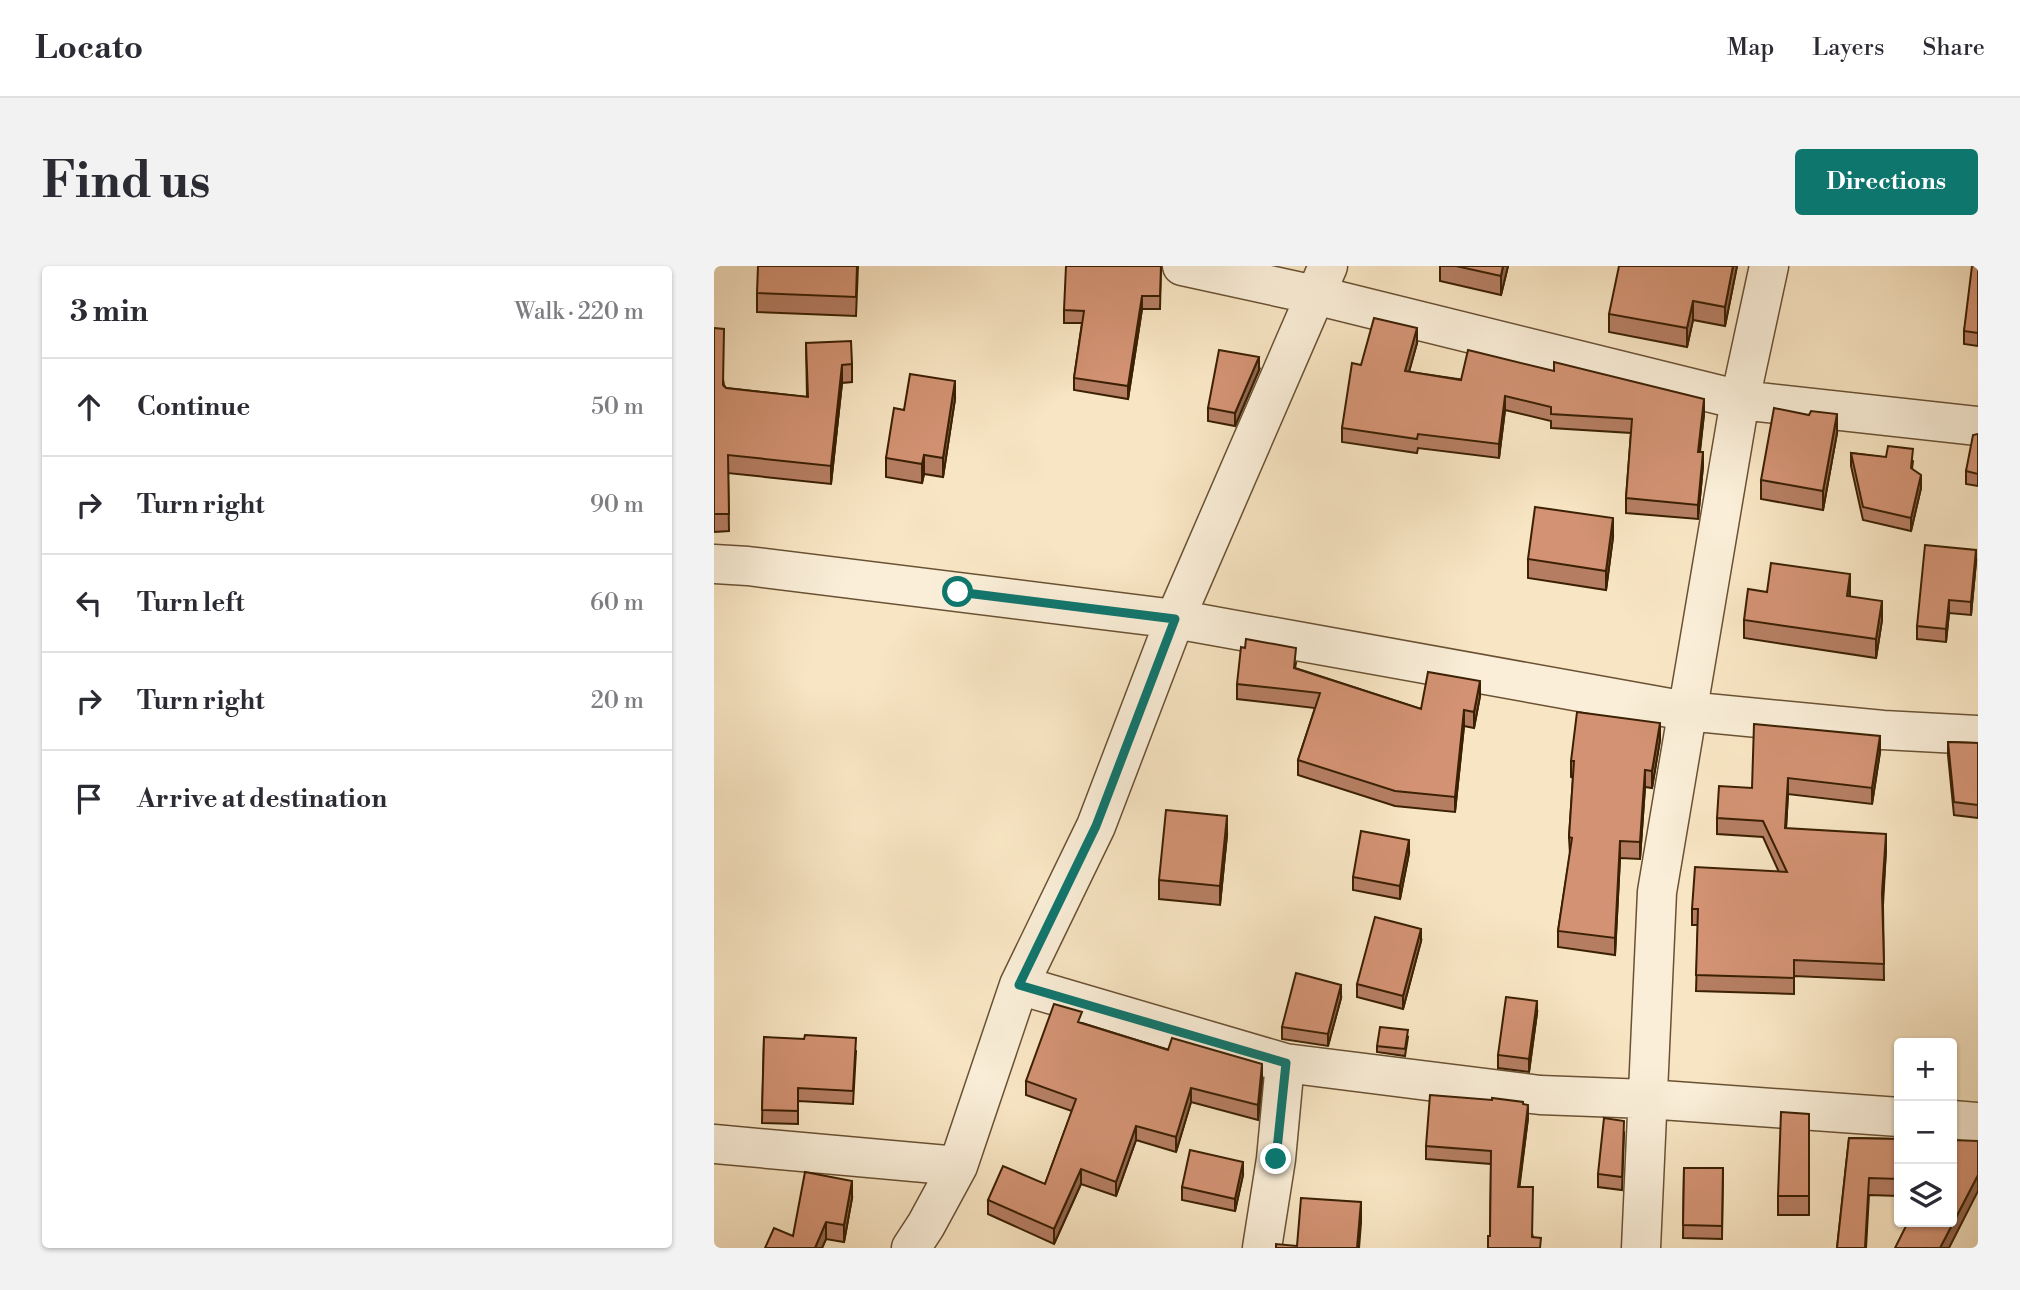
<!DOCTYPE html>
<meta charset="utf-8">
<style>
body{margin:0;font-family:"Libre Bodoni",serif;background:#f2f2f3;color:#2b2b33}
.controls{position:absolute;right:21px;bottom:21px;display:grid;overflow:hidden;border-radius:7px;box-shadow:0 2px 5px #0004}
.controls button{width:63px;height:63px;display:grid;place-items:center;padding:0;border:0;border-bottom:2px solid #e1e1e2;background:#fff;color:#2b2b33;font:35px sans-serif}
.stop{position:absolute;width:21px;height:21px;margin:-16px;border:5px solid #0f766e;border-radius:50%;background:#fff}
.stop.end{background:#0f766e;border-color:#fff;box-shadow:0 2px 7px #0008}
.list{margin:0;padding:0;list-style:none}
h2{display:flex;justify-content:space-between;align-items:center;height:91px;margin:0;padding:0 28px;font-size:30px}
h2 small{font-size:23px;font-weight:400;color:#7c7c81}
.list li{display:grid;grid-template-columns:46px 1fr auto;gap:21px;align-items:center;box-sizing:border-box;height:98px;padding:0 28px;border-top:2px solid #e1e1e2}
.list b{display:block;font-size:26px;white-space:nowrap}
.list em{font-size:23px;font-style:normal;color:#7c7c81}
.icon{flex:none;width:38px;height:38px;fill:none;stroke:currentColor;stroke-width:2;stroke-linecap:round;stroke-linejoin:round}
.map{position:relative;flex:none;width:1264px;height:982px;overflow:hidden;border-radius:7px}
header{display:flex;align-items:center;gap:42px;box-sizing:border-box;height:98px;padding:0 35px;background:#fff;border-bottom:2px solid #e1e1e2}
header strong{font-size:33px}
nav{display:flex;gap:38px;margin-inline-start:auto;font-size:24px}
.intro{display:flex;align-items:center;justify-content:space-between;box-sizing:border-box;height:168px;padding:0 42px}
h1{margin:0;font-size:49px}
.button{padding:18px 32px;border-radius:7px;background:#0f766e;color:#fff;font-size:24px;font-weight:700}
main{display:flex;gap:42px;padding:0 42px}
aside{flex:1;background:#fff;border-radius:7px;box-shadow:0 2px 5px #0004}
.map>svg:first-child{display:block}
</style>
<header>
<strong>Locato</strong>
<nav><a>Map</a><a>Layers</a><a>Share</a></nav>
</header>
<div class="intro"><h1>Find us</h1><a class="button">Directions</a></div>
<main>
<aside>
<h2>3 min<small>Walk · 220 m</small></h2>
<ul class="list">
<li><svg class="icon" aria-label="ahead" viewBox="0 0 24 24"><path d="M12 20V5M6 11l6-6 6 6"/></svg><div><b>Continue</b></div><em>50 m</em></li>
<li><svg class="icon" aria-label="right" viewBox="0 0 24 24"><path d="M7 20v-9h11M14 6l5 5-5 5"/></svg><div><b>Turn right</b></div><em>90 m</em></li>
<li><svg class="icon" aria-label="left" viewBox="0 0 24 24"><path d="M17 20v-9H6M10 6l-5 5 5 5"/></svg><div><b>Turn left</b></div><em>60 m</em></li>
<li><svg class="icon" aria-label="right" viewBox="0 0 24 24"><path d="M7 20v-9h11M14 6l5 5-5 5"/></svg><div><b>Turn right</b></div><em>20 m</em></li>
<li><svg class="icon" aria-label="arrive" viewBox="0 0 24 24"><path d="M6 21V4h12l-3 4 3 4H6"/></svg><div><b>Arrive at destination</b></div></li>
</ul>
</aside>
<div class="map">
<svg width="1264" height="982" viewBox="0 0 1264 982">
<rect width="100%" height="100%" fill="#f8e5c3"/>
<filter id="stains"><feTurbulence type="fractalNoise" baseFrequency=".00286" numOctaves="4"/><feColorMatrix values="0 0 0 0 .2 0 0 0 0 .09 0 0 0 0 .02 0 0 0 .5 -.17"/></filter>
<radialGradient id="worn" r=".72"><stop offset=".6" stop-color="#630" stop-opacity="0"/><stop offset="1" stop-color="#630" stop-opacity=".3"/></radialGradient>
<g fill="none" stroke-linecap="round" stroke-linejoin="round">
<defs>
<path id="minor" d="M 468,0 L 601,29 L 1026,134 L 1264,160
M 0,298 L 34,300 L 461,353 L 972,445 L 1169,464 L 1264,469
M 305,719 L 571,797 L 826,829 L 933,833 L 1185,851
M 1238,854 L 1264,856
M 0,878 L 244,900
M 197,982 L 212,959 L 244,900 L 305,719 L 382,560 L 461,353 L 614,0
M 548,982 L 562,893 L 571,797
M 927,982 L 943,626 L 1026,134 L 1055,0"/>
</defs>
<use href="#minor" stroke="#6a5133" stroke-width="41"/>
<use href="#minor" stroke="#faeed8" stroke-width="38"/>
</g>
<path fill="#b57e63" stroke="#3b2003" stroke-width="2" d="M 144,0 L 142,50 L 43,46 L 43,27 Z
M 447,0 L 446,43 L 428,43 L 414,133 L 360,124 L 360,112 L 368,57 L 350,57 L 350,44 Z
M 726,0 L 794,0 L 787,29 L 726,15 Z
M 1023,0 L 1011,60 L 979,54 L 973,81 L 895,66 L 895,48 Z
M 1264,0 L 1264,80 L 1250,78 L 1250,65 Z
M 0,62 L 10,119 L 12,122 L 93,131 L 92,77 L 138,98 L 138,116 L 128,117 L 117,218 L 14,207 L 15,265 L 0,266 Z
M 703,77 L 695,106 L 990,148 L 986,186 L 989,200 L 984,253 L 912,247 L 912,232 L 917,167 L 837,162 L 837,155 L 791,144 L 785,192 L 704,182 L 703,187 L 628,176 L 628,162 L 647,99 Z
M 545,104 L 521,160 L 494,155 L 494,142 Z
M 241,133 L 229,211 L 210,208 L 208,217 L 172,211 L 172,192 L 190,144 Z
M 1123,167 L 1109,244 L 1047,233 L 1047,214 Z
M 1264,168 L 1264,220 L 1252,218 L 1252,205 Z
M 1137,187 L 1199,195 L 1198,203 L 1207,222 L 1197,265 L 1149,254 L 1137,200 Z
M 899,271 L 892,324 L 814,312 L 814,293 Z
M 1262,296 L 1257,349 L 1235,347 L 1232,376 L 1203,373 L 1203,360 Z
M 1053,326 L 1136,326 L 1136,330 L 1168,354 L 1162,392 L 1030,372 L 1030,354 Z
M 582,397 L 581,402 L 707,443 L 766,430 L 760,462 L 750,460 L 741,546 L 681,540 L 584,509 L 584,494 L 601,442 L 523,433 L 523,418 Z
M 946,474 L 938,522 L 931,521 L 926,593 L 906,592 L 901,689 L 844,681 L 844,665 L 856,588 L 855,571 L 859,512 L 857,511 L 857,495 Z
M 1234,476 L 1264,477 L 1264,552 L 1240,549 L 1234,489 Z
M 1166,486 L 1158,538 L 1074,528 L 1072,563 L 1172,584 L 1169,639 L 1170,714 L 1080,710 L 1080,728 L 982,725 L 984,659 L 978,659 L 978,643 L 1065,606 L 1049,571 L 1003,568 L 1003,552 L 1038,522 Z
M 513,569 L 506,639 L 445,633 L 445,614 Z
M 695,587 L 686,633 L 639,624 L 639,611 Z
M 707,675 L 689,743 L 643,731 L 643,718 Z
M 627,732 L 614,780 L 568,773 L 568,761 Z
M 823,747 L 815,806 L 784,802 L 784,789 Z
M 368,757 L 548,813 L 544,854 L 477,836 L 462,886 L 422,874 L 402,930 L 367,918 L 340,978 L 274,948 L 274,934 L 331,918 L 358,845 L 312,829 L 312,815 Z
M 50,771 L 142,785 L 139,838 L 84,835 L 84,858 L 48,857 Z
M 694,771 L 691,790 L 663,786 L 663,780 Z
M 809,838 L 814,852 L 805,921 L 819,971 L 776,970 L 777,898 L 712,893 L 712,880 Z
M 1095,848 L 1095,949 L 1064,949 L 1064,930 Z
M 910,868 L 908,924 L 884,921 L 884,908 Z
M 1135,872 L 1185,873 L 1185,930 L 1155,929 L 1152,982 L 1123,982 Z
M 970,902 L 1009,902 L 1008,973 L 969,972 Z
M 529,909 L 521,945 L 468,934 L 468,921 Z
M 138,932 L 130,976 L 112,973 L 108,982 L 79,970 Z"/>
<path fill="#936650" stroke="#3b2003" stroke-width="2" d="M 789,0 L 794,0 L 787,29 L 787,10 Z
M 1019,0 L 1023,0 L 1011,60 L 1011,41 Z
M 428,30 L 428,43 L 414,133 L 414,120 Z
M 979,35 L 979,54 L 973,81 L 973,62 Z
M 703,62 L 703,77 L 691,120 L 691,105 Z
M 545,91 L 545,104 L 521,160 L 521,147 Z
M 128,99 L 128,117 L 117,218 L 117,200 Z
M 241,115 L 241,133 L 229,211 L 229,192 Z
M 791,130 L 791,144 L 785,192 L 785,178 Z
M 990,133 L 990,148 L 984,200 L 984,186 Z
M 1123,148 L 1123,167 L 1109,244 L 1109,225 Z
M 989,186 L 989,200 L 984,253 L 984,239 Z
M 210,189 L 210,208 L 208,217 L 208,198 Z
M 1207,209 L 1207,222 L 1197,265 L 1197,252 Z
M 899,252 L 899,271 L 892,324 L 892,305 Z
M 1262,284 L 1262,296 L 1257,349 L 1257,336 Z
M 1136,308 L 1136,326 L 1133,349 L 1133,330 Z
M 1235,334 L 1235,347 L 1232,376 L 1232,363 Z
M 1168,335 L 1168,354 L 1162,392 L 1162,373 Z
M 766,415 L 766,430 L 760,462 L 760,446 Z
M 750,444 L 750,460 L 741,546 L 741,531 Z
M 946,457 L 946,474 L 938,522 L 938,505 Z
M 1166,470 L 1166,486 L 1158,538 L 1158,522 Z
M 931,504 L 931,521 L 926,593 L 926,576 Z
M 1074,512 L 1074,528 L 1071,578 L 1071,562 Z
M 513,550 L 513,569 L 506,639 L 506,620 Z
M 1172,568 L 1172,584 L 1168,643 L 1168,627 Z
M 695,574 L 695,587 L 686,633 L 686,620 Z
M 906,575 L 906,592 L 901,689 L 901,672 Z
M 707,663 L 707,675 L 689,743 L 689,730 Z
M 627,719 L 627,732 L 614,780 L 614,768 Z
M 823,735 L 823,747 L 815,806 L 815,793 Z
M 548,798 L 548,813 L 544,854 L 544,839 Z
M 477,822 L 477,836 L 462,886 L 462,871 Z
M 814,839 L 814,852 L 804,933 L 804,921 Z
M 422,860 L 422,874 L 402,930 L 402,916 Z
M 529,896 L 529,909 L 521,945 L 521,933 Z
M 367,903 L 367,918 L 340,978 L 340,963 Z
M 1264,909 L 1264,925 L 1235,982 L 1226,982 Z
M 138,915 L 138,932 L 130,976 L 130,959 Z
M 647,936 L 647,957 L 645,982 L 643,982 Z
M 112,956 L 112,973 L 108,982 L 101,982 Z"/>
<path fill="#d29273" stroke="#3b2003" stroke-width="2" d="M 44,0 L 143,0 L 142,31 L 43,27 Z
M 352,0 L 447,0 L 446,30 L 428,30 L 414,120 L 360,112 L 370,45 L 350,44 Z
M 742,0 L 789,0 L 787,10 Z
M 905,0 L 1019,0 L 1011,41 L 979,35 L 973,62 L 895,48 Z
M 1258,0 L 1264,0 L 1264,67 L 1250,65 Z
M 660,52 L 703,62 L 691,105 L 747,114 L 754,84 L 840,105 L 840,96 L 990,133 L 984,186 L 989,186 L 984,239 L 912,232 L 918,153 L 837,148 L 837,141 L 791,130 L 785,178 L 704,168 L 703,173 L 628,162 L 638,97 L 647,99 Z
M 0,62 L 10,63 L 9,119 L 12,122 L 94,131 L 92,77 L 137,75 L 138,98 L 128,99 L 117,200 L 14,189 L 15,248 L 0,248 Z
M 505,84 L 545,91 L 521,147 L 494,142 Z
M 196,108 L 241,115 L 229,192 L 210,189 L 208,198 L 172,192 L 180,142 L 190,144 Z
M 1060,142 L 1095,149 L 1097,145 L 1123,148 L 1109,225 L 1047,214 Z
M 1264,168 L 1264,208 L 1252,205 L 1259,169 Z
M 1174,180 L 1199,183 L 1197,202 L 1207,209 L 1197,252 L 1149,241 L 1137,187 L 1172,191 Z
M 821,241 L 899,252 L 892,305 L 814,293 Z
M 1211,279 L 1262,284 L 1257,336 L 1235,334 L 1232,363 L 1203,360 Z
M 1057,297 L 1136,308 L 1133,330 L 1168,335 L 1162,373 L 1030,354 L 1034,323 L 1053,326 Z
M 532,373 L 582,382 L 580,402 L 707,443 L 714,406 L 766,415 L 760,446 L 750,444 L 741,531 L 681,525 L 584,494 L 606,427 L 523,418 L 527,381 L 531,382 Z
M 863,446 L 946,457 L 938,505 L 931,504 L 926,576 L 906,575 L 901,672 L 844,665 L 858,572 L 855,571 L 860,495 L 857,495 Z
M 1040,458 L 1166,470 L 1158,522 L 1074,512 L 1071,562 L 1172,568 L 1168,627 L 1170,698 L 1080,694 L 1080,712 L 982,709 L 984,643 L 978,643 L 981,601 L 1073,606 L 1049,555 L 1003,552 L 1005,520 L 1038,522 Z
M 1234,476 L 1264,477 L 1264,539 L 1240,536 Z
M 452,544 L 513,550 L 506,620 L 445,614 Z
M 647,565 L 695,574 L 686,620 L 639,611 Z
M 661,651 L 707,663 L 689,730 L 643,718 Z
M 582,707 L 627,719 L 614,768 L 568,761 Z
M 792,731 L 823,735 L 815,793 L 784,789 Z
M 340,738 L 368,746 L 364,756 L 454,784 L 458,772 L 548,798 L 544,839 L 477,822 L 462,871 L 422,860 L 402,916 L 367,903 L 340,963 L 274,934 L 289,900 L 331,918 L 362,833 L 312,815 Z
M 666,761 L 694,764 L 691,783 L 663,780 Z
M 91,769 L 142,772 L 139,825 L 84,822 L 84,845 L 48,844 L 50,771 L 90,773 Z
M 716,829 L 778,834 L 778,832 L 809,836 L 809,838 L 814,839 L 804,921 L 819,921 L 818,971 L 827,972 L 826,982 L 774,982 L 774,970 L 776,970 L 777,885 L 712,880 Z
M 1067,846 L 1095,848 L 1095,930 L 1064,930 Z
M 890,852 L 910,855 L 908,911 L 884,908 Z
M 1135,872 L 1185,873 L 1185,913 L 1155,912 L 1151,982 L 1123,982 Z
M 1238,874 L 1264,875 L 1264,909 L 1226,982 L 1181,982 L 1194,956 L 1238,956 Z
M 476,884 L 529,896 L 521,933 L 468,921 Z
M 970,902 L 1009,902 L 1008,960 L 969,959 Z
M 91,906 L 138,915 L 130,959 L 112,956 L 101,982 L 51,982 L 60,962 L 79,970 Z
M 587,932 L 647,936 L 643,982 L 562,982 L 562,978 L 583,980 Z"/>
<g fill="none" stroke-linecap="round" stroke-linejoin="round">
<path stroke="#0f766e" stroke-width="9" d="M 244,326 L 461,353 L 382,560 L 305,719 L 572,797 L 562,893"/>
</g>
<rect width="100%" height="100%" filter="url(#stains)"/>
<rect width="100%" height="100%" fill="url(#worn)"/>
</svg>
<div class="controls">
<button>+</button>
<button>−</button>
<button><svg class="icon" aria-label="layers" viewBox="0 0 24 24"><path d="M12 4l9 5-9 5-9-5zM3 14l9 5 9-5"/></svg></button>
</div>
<div class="stop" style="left:244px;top:326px"></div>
<div class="stop end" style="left:562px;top:893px"></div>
</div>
</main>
